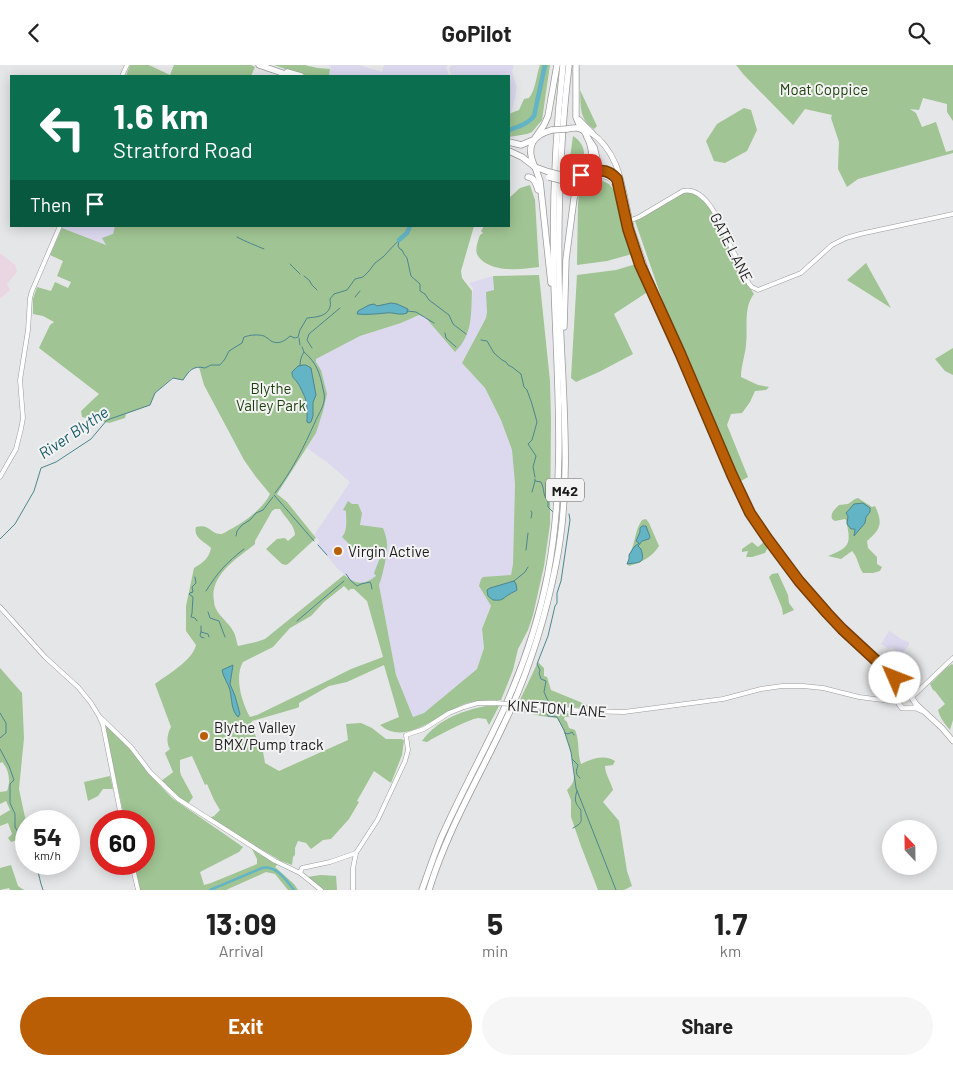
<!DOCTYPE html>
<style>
:root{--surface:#fff;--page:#f6f6f6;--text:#222;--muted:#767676;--accent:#b95e04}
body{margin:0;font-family:Barlow,sans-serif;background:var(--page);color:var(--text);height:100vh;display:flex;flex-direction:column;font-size:19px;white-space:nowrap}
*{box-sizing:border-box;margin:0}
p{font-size:16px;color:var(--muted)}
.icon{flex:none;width:28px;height:28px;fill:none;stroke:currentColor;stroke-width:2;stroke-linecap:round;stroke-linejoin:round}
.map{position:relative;height:825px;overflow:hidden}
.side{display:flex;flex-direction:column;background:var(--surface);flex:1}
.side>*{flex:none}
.top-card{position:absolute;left:10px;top:10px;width:500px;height:152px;border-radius:0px;box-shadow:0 2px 12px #0003;background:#0b6e4f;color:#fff;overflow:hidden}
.needle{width:32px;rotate:338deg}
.tools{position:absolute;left:882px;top:755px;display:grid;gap:10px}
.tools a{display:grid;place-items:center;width:55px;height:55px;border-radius:50%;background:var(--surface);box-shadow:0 2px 12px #0003;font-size:25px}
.speed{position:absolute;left:15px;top:745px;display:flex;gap:10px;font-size:25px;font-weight:700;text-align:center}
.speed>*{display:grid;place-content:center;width:65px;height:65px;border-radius:50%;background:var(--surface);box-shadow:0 2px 12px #0003;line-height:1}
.speed small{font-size:12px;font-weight:400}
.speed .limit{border:8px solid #d22;background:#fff;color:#111}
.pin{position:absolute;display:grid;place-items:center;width:42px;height:42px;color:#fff;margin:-21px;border-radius:10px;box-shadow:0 2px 8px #0006}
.me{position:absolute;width:55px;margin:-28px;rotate:314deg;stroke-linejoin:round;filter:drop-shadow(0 0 4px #0008)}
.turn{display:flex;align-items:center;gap:18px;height:105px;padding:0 20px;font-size:22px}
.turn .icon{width:65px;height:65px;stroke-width:2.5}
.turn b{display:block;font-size:35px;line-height:42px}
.then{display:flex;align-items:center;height:48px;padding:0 20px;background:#0003;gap:10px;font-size:19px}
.eta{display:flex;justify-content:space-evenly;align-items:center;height:85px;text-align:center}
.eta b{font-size:30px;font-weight:700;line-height:35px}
.action{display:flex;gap:10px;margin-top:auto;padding:10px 20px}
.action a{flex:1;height:58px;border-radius:30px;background:var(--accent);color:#fff;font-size:20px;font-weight:700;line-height:58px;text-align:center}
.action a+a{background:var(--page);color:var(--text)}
header{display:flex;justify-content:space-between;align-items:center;height:65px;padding:0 20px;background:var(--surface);font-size:22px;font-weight:700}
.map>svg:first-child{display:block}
.commercial{fill:#dcd9ef}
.education{fill:#ead5e3}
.green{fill:#a0c493;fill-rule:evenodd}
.water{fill:#63b4c4;stroke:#4d8691}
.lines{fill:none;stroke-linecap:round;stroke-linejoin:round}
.stream{stroke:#4d8691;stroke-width:1}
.canal{stroke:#63b4c4;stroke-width:2.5}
.river{stroke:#63b4c4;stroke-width:4.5}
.secondary-casing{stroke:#9b9b9c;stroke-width:5}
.primary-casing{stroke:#9b9b9c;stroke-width:6}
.highway-casing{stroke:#9b9b9c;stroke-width:7}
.secondary{stroke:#fff;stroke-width:4}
.primary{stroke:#fff;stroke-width:5}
.highway{stroke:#fff;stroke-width:5.5}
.secondary-bridge-casing{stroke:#9b9b9c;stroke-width:5;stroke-linecap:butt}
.highway-bridge-casing{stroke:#9b9b9c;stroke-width:7;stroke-linecap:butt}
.secondary-bridge{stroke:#fff;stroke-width:4}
.highway-bridge{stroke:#fff;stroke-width:5.5}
.route-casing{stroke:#783d03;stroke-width:12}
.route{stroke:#b95e04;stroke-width:9}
.poi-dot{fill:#b95e04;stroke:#f3f3f4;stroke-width:2}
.labels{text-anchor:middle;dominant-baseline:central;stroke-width:4;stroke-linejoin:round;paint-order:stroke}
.shield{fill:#f3f3f4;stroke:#5b5b5b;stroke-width:1}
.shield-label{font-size:14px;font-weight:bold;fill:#1a1a1a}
.park-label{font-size:15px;fill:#1a3e09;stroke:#f3f3f4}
.street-label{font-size:15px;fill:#1a1a1a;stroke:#f3f3f4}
.poi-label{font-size:15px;fill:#1a1a1a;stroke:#f3f3f4;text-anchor:start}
.water-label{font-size:16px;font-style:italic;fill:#155a66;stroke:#f3f3f4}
</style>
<header><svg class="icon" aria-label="back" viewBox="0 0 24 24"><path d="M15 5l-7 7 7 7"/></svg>GoPilot<svg class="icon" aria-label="search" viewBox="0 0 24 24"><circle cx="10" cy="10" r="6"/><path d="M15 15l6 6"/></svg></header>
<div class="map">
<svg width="953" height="825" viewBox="0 0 953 825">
<rect width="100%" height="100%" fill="#e5e6e7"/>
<!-- commercial -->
<g class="commercial">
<path d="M328,0H359L382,7L384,0H447L446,3L449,11H329L331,1Z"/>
<path d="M451,0H514L512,6L517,23L516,25V30L511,48L509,50V11H452L449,4Z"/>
<path d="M62,161H180L120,185L62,163Z"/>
<path d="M493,211L494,225L486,253L462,298L485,323L501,355L512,385L515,419L513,499L511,510L483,512L479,521L491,541L482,564L484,583L477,604L424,648L413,652L396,610L379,520L360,519L352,516L337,503L317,479L320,477L314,470L350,417L328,398L307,383L316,368L321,305L316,297V294L360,271L401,258L419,250L425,252L455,287L470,259L473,223L469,218Z"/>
<path d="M889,566L894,569L901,574L909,577V580L901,590L891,582L889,584L881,579Z"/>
</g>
<!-- education -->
<path class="education" d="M0,188L15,200L17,207L7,219L10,225L0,234Z"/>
<!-- green -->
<g class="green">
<path d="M130,0H149L170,10L174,0H251L255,2L251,11H126Z"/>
<path d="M274,0H305L317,3L330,4L329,11H306Z"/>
<path d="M540,0H550L542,55L532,67L527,69L509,72V50L511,48L519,45L524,34L529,33C536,24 536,11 540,0Z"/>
<path d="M736,0H953V56L947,47V39L923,33L919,45L910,44L916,48L922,62L936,57L946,87L953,85V88L858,114L847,122L838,104L839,77L831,53L832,50L805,44L793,60L744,10Z"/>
<path d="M580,25L597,61L594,64C579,54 581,42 580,25Z"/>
<path d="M744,43L751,45L757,65L747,86L725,98L714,96L706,76L717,59Z"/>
<path d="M573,71C587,80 586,93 579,106L568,108Z"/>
<path d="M601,115L609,119L614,125L632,189L607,196L577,200L578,140L579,128L585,120L592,116Z"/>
<path d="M530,120L535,135L539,202C529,203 518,205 508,204C498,204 481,199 477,189C475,183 478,176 480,170L483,168L481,166L484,161H509V133L520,123Z"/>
<path d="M688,126L695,129L708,140L716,154L746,217L754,229C743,242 748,264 746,280C745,291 741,301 741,312L758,320L769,322L766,325L755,326L750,337L742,348L731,349L727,360L748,412L739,417L716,366L670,257L635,156L674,133Z"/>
<path d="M115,161H474L461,206L462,213L472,226C471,249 473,269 455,287L425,252L419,250L401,258L360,271L316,294V297L321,305L327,329L323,346L316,368L277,429L287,437L316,473L288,499L286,500L282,499L266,484L277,474L285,473L288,476L295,470C295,460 285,453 280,444H275L272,446L255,476V479C238,493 209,510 214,536C214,539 215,542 216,544C220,552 229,558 233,566C236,570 236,576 238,581L256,577L265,574L344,510C356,519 363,521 376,511L374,508L381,490L380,487C371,483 368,486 362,492L342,472C348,465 346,455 346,446L343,445L348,436L352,439H358L362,448L360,460L383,463C385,468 387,474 387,479C388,486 382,514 379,520L396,610L413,652L424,648L477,604L484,583L482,564L491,541L479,521L481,514L483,512L511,510L513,499L515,419L512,385L501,355L485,323L462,298L486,253L487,247L486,227L494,225L493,211L539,210L550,316L551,355L550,459L544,501L533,550L528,565L518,584L513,605L501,635C487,635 475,635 462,640C438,649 406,682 380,660L399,652L384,600L347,617L329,621L299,638V642L297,643L252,656L251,658L257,675L262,681L265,698L279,706L348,675L346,659L361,658L372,663L386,674H401L404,675L402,690L391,718L374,706L357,736L359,737L349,754L331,774L323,775L311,784L306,778L298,776L295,783V790L293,792L292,800L281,796L209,753L214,751L220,745L214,735L207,719L205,720L192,691L180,695V706L181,710L193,732L188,739L183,736L161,716L172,708L173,707L165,688L170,684C166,678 167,669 171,662L155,619C167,610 193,595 196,580L186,566V541L194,503C203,498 209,493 211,483C204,476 193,473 196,462C210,458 211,470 222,469C222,469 228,466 229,465C243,458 263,444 270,429L256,412L244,395L204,320L199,302L190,305L183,315L172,313L155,328L150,340L126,349L125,353L109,358L82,352L81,346L99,329L39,283L50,260L54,257L43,251L33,249V234L37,222L51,226L55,217L68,223L71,217L57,211L63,196L50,190L62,163L106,180L102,173L113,169ZM344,521L349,526L350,524H354L367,536L383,592L351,604L329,615L257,650L250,652C242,638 234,612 243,597L273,582L290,563L311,551L324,537Z"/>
<path d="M866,198L891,243L847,215Z"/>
<path d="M636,199L649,226L614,249L633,289L599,307L576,317L571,313L577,210L616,205Z"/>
<path d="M953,283V310L945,306L935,294Z"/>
<path d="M858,433L872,442L875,441C883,458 881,464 867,476L868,483L877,492V499L882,502L880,506L873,508H863C858,501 858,492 852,486L841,494L828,491C851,482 851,478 846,455L845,454L835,456L832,454C830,448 835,444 839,440L848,439L855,434Z"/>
<path d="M646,454L649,458L659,481C651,493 642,497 629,501L627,499L629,494V490C636,478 634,467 642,455Z"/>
<path d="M762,473H765L770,481L768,482L765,488L752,492H746L748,486L742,487V484L752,477L758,482L764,477Z"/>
<path d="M778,508L788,530L789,538L794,545L783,550L782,543L769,512L772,509Z"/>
<path d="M538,597L544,603V611L547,612L551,625L597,644L569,642L519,637Z"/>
<path d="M952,599L953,600V655L950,665C945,659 940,653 938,645L945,639L935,626L933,625L930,619L946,603Z"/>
<path d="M0,603L22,628L24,673L19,724L26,757V786H25L17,775L11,777L8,773L12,769L8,758L0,761V751L10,745L6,736L0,739V727L7,726C11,717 9,704 2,697L0,698Z"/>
<path d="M486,641H499L489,660L486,654C484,654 480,653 478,653C469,654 435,672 427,677L422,676C437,655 461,646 486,641Z"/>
<path d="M522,643L577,649L578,651L565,652L564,654L567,657L569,663L575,665C580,676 577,688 581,699C592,694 603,689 615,696L613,700L605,701C605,709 611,717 613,725L603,737L619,756L627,806L632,821L624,825H598L581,781L571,752V735L567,725C569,723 571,721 572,719C580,707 565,664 557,653L541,651L518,646Z"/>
<path d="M107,661L124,677L152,712L172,733L243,782L239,787L200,807L204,820L211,818L257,799V794L251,782L278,799L275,802L294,819L298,825H288L275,809L266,807L226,825H140L134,799H144V756H125L105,663Z"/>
<path d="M110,711L113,724H103L98,731L88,736L84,717Z"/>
<path d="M11,800L18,821L24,825H10L9,823L0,825V803Z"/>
<path d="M321,810L336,811L337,825H323L307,812Z"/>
</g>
<!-- water -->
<g class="water">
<path d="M391,238L397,239L408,244L407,248C400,251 394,247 386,248C376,249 366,250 357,249L358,246L369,240L374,239L377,241Z"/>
<path d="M303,300H306L311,303L316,330L313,337V351L311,357L309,358L307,357C307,348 308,337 303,328C301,325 300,320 297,317C294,313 292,313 292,307L298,301Z"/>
<path d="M863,438L870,443V447L866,452L865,458L854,471L855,464H851L847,459L848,451L846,448L854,439Z"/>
<path d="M642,461H646L650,472L649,474L642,476L638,481L641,484C646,500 638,497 627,499L629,494V490L634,482L639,478L636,476L640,467V463Z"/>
<path d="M514,516L516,519L517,525C515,527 512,527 510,529C502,533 505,536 493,535L488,531L487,525L490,523Z"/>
<path d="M233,600L230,619L235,631L240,649L238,652C231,645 232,634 230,625C228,618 223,612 222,605Z"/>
</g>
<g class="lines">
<!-- stream -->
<g class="stream">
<path d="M237,172C246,177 255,180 264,184"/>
<path d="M399,176L398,181L400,184L402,185L404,189L407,193L411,211L420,219V226L425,229L429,235L449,250L453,259L466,269"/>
<path d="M290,199L300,209"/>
<path d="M304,211L309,215L312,220L317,225"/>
<path d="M355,232L360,226"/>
<path d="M407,246L416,247L434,258"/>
<path d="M445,268L446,273L456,282"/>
<path d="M299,273L300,280"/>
<path d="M481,275L487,276L494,288L502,295L506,297L508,300L512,302L521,309L524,322L527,325L532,339L537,357L532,375L528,379L536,391L533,402L535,412"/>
<path d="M312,283L307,275L309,269L340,243"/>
<path d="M300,301C300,295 301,292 304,287L302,282"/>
<path d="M535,414V416L541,417C545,425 542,429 548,436V442L553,447"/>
<path d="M532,427L535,416"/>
<path d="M275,428C292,406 304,382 315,357C318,350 323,343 324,336C325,332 324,328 323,324C320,309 317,298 304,287"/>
<path d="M274,430L314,476"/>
<path d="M531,453L532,448L531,446"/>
<path d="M236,471L237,466L242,460L250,455L256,448L263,445L273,432"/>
<path d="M0,474L15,459L34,426L41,403L56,397L91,374L107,355L150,340L155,328L173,313L183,315C189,306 193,300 205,303L211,300H220L225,294L229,286L242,278L244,272C250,270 258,269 264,271C266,272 270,275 271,276C278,280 285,276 290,271L295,273L298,272L300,265L307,253C315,252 327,252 330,242C331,239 330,236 330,234L334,229L347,225L355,214L363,212L369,206L375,198L383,192L399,175"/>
<path d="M318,480L327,490"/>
<path d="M526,485L528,468"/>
<path d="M346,509L351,516L357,521L361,519L370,517L371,519L372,524"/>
<path d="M195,512L196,518L192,522L193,527L190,528L189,529L193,532L192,548L191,552L195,553L197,556"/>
<path d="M514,516L525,507L528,502"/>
<path d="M206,526C218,507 226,498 244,484"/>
<path d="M208,547L210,553L219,556L225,572"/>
<path d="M297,556L344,516"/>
<path d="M201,561V567L208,569L209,572"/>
<path d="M201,567L200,570L201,572L204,573"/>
<path d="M548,636L544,627L546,616L541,614L539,608L540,605L537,599L548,571L555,541L557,538V528L561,516L570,455L569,449"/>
<path d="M0,648L6,658V668L0,673"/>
<path d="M547,649L548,651L557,652L564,665L571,687L576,723L616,825"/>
<path d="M565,668L568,669L572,667L574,670"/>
<path d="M0,684L9,701L14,715L10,719V738L15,749V762L21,772L24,769L25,770L23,778L26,789"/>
<path d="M572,694L578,700C577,705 574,708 580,713"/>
<path d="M573,763C585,757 580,755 581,745C575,738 574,735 577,726"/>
<path d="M32,799L33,801L37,802C39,810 40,817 43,825"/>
</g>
<!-- canal -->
<path class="canal" d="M210,825L262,803C276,800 286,815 294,825"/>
<!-- river -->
<g class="river">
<path d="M509,65C518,62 528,59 534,51L545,0"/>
<path d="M399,175L407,168L410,161"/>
</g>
<!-- secondary casing -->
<g class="secondary-casing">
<g id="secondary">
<path d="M122,11L127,0"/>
<path d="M629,156L639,152L683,126C707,120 723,164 730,180C737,193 743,206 749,219L752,222L758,225L801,208L832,180L846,173L860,169L953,149"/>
<path d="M0,412L16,384L21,364L23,353L20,315L28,265L30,233L32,226L60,161"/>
<path d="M0,542L45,592L78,622L91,638L99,651L131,682L150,707L178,734L275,796L300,808L321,825"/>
<path d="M912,632L953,593"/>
<path d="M523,640L583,646L624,647L723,634L761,624L782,621H803L823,623L859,632L898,637"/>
<path d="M100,653L103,660L122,756"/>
<path d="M132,799L138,825"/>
<path d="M300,808L302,803L330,797L356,788L378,754L405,696L408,685L406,670L424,664L449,648L464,642L478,638H496"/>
<path d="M353,825V803L356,788"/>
</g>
</g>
<!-- primary casing -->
<g class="primary-casing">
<g id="primary">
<path d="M590,67C623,89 623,131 632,165C637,180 643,194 647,210"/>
<path d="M589,108C601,105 609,104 617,114L628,164L640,200L680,288L732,410L750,448L767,473L799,516L827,548L842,564L892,610L897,617L902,630"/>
<path d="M587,112C601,110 611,108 617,124"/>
<path d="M923,646L916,643H902L899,639V633L905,629L910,630L916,639L942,663L953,676"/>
</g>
</g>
<!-- highway casing -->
<g class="highway-casing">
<g id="highway">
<path d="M259,0L291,11"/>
<path d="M576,0V52L581,64"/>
<path d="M287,7L301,11"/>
<path d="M579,55L592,68"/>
<path d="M535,73L544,60L548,51L557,0"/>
<path d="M509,77L521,80L533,75"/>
<path d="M509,86L522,92L535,102L549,107"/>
<path d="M534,100C526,82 532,70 552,65"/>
<path d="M535,102L540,116L551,218"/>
<path d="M565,111C587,115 596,99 590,79C588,74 587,69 583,65C579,62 572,63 567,64"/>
<path d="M528,112C535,113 536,119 538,125"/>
<path d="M564,116H574L585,113"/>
<path d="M564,262L566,194L574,133L578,122L592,107L597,94L594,82L587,72"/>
<path d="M422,825C428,808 434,790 441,773C460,730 483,689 503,646C523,602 539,555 548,508C566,412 557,315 554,218C552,145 555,73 563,0"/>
<path d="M429,825C448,762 483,706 510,646C531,599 546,550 556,499C572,418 563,335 560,252C557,168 559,83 569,0"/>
</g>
</g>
<!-- secondary -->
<use href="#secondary" class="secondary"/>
<!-- primary -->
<use href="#primary" class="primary"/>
<!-- highway -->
<use href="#highway" class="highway"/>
<!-- secondary-bridge casing -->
<g class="secondary-bridge-casing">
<path id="secondary-bridge" d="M496,638L523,640"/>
</g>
<!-- highway-bridge casing -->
<g class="highway-bridge-casing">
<g id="highway-bridge">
<path d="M552,65L567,64"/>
<path d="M549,107L565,111"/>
<path d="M549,112L564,116"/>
</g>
</g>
<!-- secondary-bridge -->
<use href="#secondary-bridge" class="secondary-bridge"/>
<!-- highway-bridge -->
<use href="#highway-bridge" class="highway-bridge"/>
</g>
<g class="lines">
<!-- route casing -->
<g class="route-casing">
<path id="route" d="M581,110C595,106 606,101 617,114L628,164L640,200L680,288L732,410L750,448L767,473L799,516L827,548L842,564L895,613"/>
</g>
<!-- route -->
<use href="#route" class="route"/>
</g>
<!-- markers -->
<g class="poi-dot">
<circle cx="338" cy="486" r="5"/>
<circle cx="204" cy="671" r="5"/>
</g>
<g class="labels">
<!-- shield labels -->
<rect class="shield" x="546" y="413.5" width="38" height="23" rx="4"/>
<g class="shield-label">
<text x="565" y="425">M42</text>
</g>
<!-- park labels -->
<g class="park-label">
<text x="824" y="24">Moat Coppice</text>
<text x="271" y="323">Blythe<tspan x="271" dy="17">Valley Park</tspan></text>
</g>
<!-- street labels -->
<g class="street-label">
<text transform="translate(732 182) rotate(63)">GATE LANE</text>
<text transform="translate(557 643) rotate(4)">KINETON LANE</text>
</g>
<!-- poi labels -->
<g class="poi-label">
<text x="348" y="486">Virgin Active</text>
<text x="214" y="662">Blythe Valley<tspan x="214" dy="17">BMX/Pump track</tspan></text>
</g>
<!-- water labels -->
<g class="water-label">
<text transform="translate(73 367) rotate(-34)">River Blythe</text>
</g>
</g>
</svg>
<div class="tools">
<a><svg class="needle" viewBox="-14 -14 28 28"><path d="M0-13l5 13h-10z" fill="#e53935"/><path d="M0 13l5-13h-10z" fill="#767676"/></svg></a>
</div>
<div class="speed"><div>54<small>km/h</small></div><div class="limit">60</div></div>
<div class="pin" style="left:581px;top:110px;background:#d93025"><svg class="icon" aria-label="arrive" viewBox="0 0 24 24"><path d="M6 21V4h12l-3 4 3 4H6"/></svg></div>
<svg class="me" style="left:895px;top:613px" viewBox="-20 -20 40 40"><circle r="19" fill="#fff"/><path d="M0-13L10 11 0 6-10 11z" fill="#b95e04"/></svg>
<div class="top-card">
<div class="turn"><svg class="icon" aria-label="left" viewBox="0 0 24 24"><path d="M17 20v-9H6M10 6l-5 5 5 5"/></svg><div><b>1.6 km</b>Stratford Road</div></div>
<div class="then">Then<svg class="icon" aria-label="arrive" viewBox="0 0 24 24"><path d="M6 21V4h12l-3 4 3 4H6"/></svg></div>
</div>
</div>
<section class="side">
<div class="eta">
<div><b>13:09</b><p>Arrival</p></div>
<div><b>5</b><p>min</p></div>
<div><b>1.7</b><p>km</p></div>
</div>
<div class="action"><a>Exit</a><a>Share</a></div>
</section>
